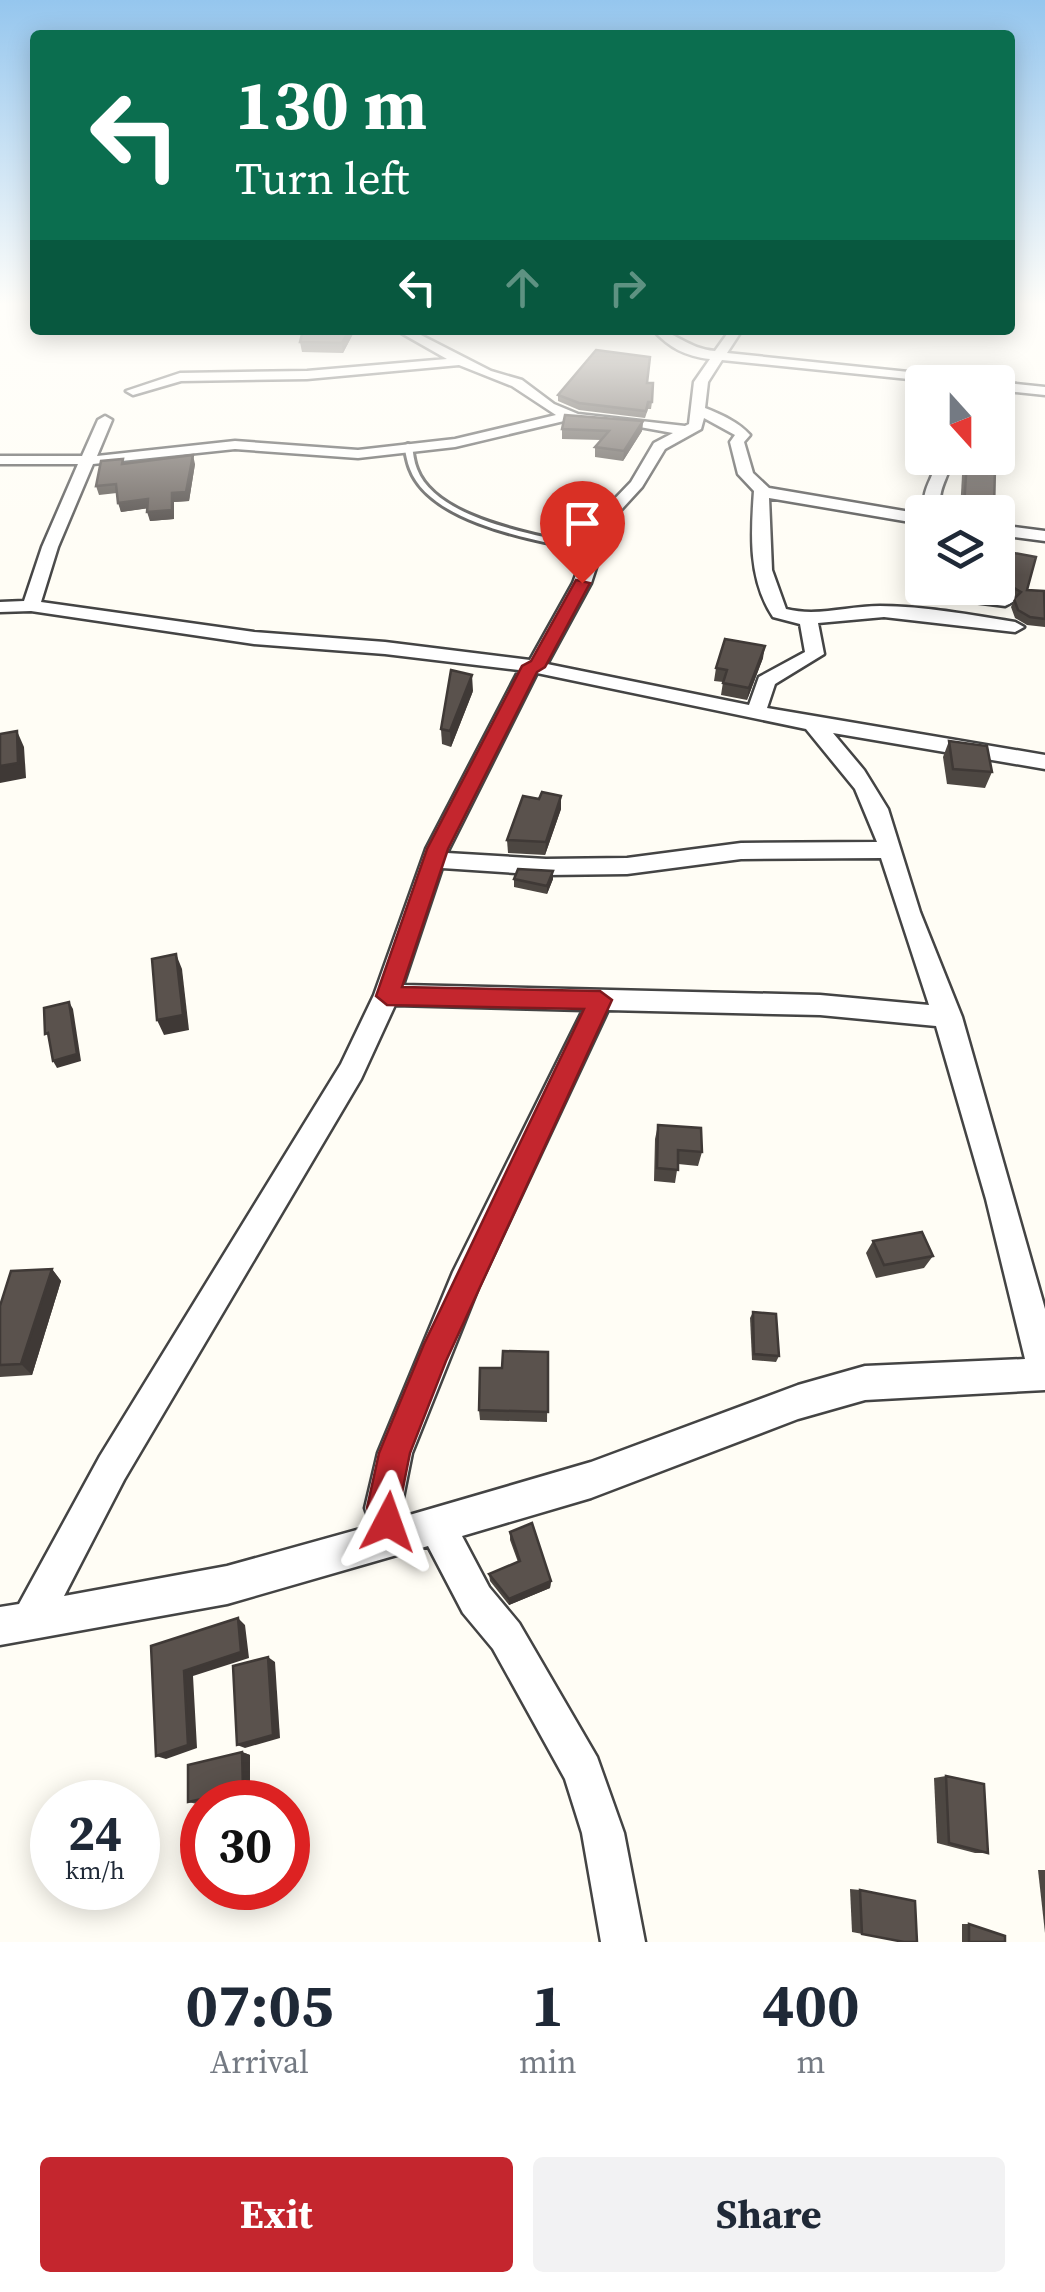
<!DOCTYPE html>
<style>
:root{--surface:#fff;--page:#f2f2f3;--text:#1f2937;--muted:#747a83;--accent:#c4262e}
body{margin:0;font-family:"Source Serif 4",serif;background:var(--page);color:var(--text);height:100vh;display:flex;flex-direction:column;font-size:38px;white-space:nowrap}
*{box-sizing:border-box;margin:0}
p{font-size:32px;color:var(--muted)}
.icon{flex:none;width:55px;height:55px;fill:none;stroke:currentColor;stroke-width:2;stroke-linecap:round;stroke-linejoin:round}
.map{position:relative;height:1942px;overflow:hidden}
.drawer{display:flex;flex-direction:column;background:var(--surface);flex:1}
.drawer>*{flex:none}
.guide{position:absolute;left:30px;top:30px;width:985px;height:305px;border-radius:10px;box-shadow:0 5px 25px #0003;background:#0b6e4f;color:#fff;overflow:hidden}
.needle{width:65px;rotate:159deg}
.tools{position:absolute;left:905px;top:365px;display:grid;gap:20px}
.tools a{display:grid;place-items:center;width:110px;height:110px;border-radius:10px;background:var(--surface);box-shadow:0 5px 25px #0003;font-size:50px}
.speed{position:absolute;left:30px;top:1780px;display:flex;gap:20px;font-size:50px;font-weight:700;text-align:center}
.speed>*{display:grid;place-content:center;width:130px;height:130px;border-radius:50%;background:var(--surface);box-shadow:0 5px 25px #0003;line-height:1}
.speed small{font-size:25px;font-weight:400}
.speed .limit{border:15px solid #d22;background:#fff;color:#111}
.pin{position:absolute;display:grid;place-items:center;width:85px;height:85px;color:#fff;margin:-102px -42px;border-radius:50% 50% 50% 0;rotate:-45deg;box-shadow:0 0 10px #0007}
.pin .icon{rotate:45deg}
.me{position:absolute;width:110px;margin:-55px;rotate:4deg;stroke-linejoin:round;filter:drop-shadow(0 0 8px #0008)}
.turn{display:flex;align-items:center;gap:35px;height:210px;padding:0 40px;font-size:45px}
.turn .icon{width:130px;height:130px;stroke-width:2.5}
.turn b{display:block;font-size:70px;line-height:85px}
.lanes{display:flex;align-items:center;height:95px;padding:0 40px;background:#0003;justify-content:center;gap:50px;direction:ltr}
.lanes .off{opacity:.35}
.eta{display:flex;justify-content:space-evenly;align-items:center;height:170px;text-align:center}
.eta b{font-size:60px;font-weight:700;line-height:70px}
.action{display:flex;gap:20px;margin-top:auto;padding:20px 40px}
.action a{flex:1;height:115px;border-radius:10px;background:var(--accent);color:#fff;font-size:40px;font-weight:700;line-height:115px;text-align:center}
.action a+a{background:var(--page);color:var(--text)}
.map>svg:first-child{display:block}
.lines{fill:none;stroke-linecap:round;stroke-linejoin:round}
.lane-casing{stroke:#444;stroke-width:6}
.street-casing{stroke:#444;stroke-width:5}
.lane{fill:#fff;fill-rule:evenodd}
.street{fill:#fff;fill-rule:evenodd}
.wall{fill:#4d4742}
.shaded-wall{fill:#3f3936}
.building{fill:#5a524d;stroke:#3f3936;stroke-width:2.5}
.route{fill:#c4262e;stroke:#7f191e;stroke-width:2.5}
</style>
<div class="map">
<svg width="1045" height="1942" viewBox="0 0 1045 1942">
<rect width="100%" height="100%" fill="#fffdf5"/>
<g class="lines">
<!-- lane casing -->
<g class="lane-casing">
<path id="lane" d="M408,444L412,446C413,453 414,462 417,469C433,511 505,528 544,537C562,541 582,543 597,550L593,552C541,541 431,525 410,469C407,462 406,453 404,446Z"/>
</g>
<!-- street casing -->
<g class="street-casing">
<g id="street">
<path d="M396,330H411L491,371L522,380L554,404L578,414L685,426L689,424L694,382L710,359C685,356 670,348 653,330C674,330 688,349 715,351L730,330H742L727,353L976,379L977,382H938L722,360L708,382L705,408C722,415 737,421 750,435L744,442L753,473L769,488L922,514V524L769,498L772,570L786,609C817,617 848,606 880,606C925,606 970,615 1015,622L1024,627L1015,632L884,617L818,623L824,654L775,684L767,708L1045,755V769L833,733L864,770L888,809L920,912L962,1017L1045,1309V1390L865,1400L798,1419L591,1498L462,1536L489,1587L519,1623L597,1757L624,1833L645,1942H601L582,1833L565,1779L493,1649L463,1613L428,1546L227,1604L0,1645V1607L19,1604L100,1456L341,1064L374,995L426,849L519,670L385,654L254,644L31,611L0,612V602L24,601L42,547L78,464H0V456H82L98,420L105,416L112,420L97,456L235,441L358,450L455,439L556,415L512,386L459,365L307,379L181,381L133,395L126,391L180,373L307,371L447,359ZM704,418L735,435L730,442L738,474L754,491C751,534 748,579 773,617L800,624L805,652L759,677L749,705L547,664L591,583L608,531L620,511L642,487L665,449L701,429ZM564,421L623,424L673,433L654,443L631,482L605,509L592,531L573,583L530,660L385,642L254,632L41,602L58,547L93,464L235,449L358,458L455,447ZM537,673L806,729L855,789L877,842L741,843L627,858L546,859L447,853ZM881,858L929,1005L820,995L403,985L442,868L546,875L627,874L741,859ZM395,1005L583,1010L453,1272L378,1453L365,1508L371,1526L227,1566L64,1596L124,1480L361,1079ZM608,1010L820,1015L936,1026L986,1199L1025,1359L865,1366L798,1385L591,1462L406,1516L401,1508L412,1453L478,1288Z"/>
<path d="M996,382H998L1045,387V395L998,390Z"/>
<path d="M937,458H951C949,481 938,483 940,512H924C922,485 933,482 937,458Z"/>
<path d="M998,525L1045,531V541L998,535Z"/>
<path d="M941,588L1005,596L1014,601L1005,606L935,597V589Z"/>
</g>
</g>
<!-- lane -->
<use href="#lane" class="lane"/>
<!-- street -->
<use href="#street" class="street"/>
</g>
<!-- wall -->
<g class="wall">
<path d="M355,330L343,353L302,352L300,342Z"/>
<path d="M648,383L652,402L651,409H648L645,418L579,410L558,401V395Z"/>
<path d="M643,421L642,431L623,461L595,457V447L601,440L562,439V429Z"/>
<path d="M967,461L994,510L993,512H960L962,475Z"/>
<path d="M124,464H195L189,501L174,502V519L150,521L148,508L121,512L117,493L99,495L96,486Z"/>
<path d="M998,550L1027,590L1045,593V627L1027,625L1015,618L1011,607L1015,598L1006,592L998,568Z"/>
<path d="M763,658L747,700L721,695L723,682L714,681L716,668Z"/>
<path d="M473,691L451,747L442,744L441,729Z"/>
<path d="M949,741L992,772L985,788L947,784L943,757Z"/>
<path d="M561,796V809L545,855L508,853L507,840L539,799Z"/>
<path d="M514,879H553L547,894L514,887Z"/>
<path d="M658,1125L702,1152L698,1166L678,1164L675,1183L654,1181L655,1139Z"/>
<path d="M873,1241L933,1256L924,1268L876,1278L866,1253Z"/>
<path d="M52,1269L61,1281L32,1375L0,1377V1306Z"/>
<path d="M753,1312L779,1356L776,1362L752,1360L750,1318Z"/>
<path d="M548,1352L547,1422L480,1420L479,1410L502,1368Z"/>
<path d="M510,1532L551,1581L550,1588L509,1605L490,1581L489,1574L518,1562L510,1540Z"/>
<path d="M242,1752L250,1755V1792L197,1804L188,1802Z"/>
<path d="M946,1776L988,1853H975L937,1843L934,1778Z"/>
<path d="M1038,1870H1045V1933Z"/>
<path d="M850,1889L860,1890L904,1942L852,1932Z"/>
<path d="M962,1924H969L1005,1942H962Z"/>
</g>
<!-- shaded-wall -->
<g class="shaded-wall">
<path d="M349,330H355L343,353L342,343Z"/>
<path d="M643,421L642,431L623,461L624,451Z"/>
<path d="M193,455L195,464L189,501L174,502V519L150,521L147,512L172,493Z"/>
<path d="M148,499L150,508L121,512L118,503Z"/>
<path d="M765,646L763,658L747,700L749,688Z"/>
<path d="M472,675L473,691L451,747L450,731Z"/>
<path d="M17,731L24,747L26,778L0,783V766Z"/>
<path d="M561,796V809L545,855L546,842Z"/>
<path d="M553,871V879L547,894V886Z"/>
<path d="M176,954L182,969L189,1030L164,1035L157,1020Z"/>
<path d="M69,1002L73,1009L81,1061L57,1068L53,1061Z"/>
<path d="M52,1269L61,1281L32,1375L21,1364Z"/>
<path d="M551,1581L550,1588L509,1605V1599Z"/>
<path d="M238,1618L245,1625L249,1658L193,1676L197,1748L166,1759L156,1756L184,1671Z"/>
<path d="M268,1657L275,1662L280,1738L245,1748L237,1745Z"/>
<path d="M242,1752L250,1755V1792L243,1790Z"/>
</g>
<!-- building -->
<g class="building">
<path d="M303,330H349L342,343L300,342Z"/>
<path d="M596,350L650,357L647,383H653L652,402H648L646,411L579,403L558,395Z"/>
<path d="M565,415L643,421L624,451L595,447L609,431L562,429Z"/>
<path d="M193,455L186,492L172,493V510L147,512L148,499L118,503L116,484L96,486L101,461L123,459L122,464Z"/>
<path d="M967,461L995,467L994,510L964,506Z"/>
<path d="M998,550L1036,557L1027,590L1044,591L1045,619L1030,617L1018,610L1014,599L1021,592L1009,585Z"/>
<path d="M725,639L765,646L749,688L723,683L727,670L716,668Z"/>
<path d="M451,670L472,675L450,731L441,729Z"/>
<path d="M17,731L18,763L0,766V734Z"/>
<path d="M949,741L987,746L992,772L953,769Z"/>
<path d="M542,792L561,796L546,842L507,840L523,796L539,799Z"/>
<path d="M518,869L553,871L547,886L514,879Z"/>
<path d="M176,954L183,1015L157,1020L152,959Z"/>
<path d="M69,1002L77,1054L53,1061L48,1033L45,1034L44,1008Z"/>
<path d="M658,1125L701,1128L702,1152L678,1150V1170L657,1168Z"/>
<path d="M922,1232L933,1256L884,1265L873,1241Z"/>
<path d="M52,1269L21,1364L0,1365V1306L11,1271Z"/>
<path d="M753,1312L776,1314L779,1356L754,1354Z"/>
<path d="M503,1351L548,1352V1412L479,1410L480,1368H502Z"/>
<path d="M532,1523L551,1581L509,1599L489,1574L520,1561L510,1532Z"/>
<path d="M238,1618L241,1652L184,1671L188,1745L156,1756L151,1646Z"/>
<path d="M268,1657L273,1735L237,1745L233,1666Z"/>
<path d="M242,1752L243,1790L188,1802V1765Z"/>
<path d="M946,1776L984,1784L988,1853L949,1843Z"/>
<path d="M860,1890L915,1901L917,1942H904L862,1934Z"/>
<path d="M969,1924L1005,1936V1942H969Z"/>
</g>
<!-- sky -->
<linearGradient id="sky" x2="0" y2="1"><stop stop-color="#95c6ee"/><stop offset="0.53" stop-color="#fffefa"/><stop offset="1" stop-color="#fffefa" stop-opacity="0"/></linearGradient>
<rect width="1045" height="575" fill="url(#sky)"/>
<!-- route -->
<path class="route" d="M576,580L590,583L545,667L537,672L448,849L402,987L600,991L612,1000L446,1361L410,1453L399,1508L404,1522L399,1533L388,1538L376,1533L367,1508L379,1453L424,1344L584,1009L387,1005L376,996L427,849L522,666L531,661Z"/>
</svg>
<div class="tools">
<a><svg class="needle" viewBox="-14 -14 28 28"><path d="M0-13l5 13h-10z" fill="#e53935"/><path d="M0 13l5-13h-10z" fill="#747a83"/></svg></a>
<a><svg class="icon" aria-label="layers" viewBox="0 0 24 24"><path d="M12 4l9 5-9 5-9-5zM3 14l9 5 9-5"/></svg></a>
</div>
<div class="speed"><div>24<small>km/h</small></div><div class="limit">30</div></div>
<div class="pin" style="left:582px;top:583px;background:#d93025"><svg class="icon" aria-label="arrive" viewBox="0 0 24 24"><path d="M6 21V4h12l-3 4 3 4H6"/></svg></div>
<svg class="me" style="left:388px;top:1522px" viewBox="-20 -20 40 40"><path d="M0-17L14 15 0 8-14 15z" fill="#c4262e" stroke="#fff" stroke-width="4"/></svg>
<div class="guide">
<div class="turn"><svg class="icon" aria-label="left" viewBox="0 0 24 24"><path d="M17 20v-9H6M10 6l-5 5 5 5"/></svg><div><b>130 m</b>Turn left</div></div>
<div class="lanes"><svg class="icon" aria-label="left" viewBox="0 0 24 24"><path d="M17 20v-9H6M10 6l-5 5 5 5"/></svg><svg class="icon off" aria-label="ahead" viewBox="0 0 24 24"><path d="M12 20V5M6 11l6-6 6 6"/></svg><svg class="icon off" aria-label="right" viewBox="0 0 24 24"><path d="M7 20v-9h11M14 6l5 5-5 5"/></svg></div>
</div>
</div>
<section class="drawer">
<div class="eta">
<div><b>07:05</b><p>Arrival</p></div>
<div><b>1</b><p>min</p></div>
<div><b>400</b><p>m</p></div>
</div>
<div class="action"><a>Exit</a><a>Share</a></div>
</section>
